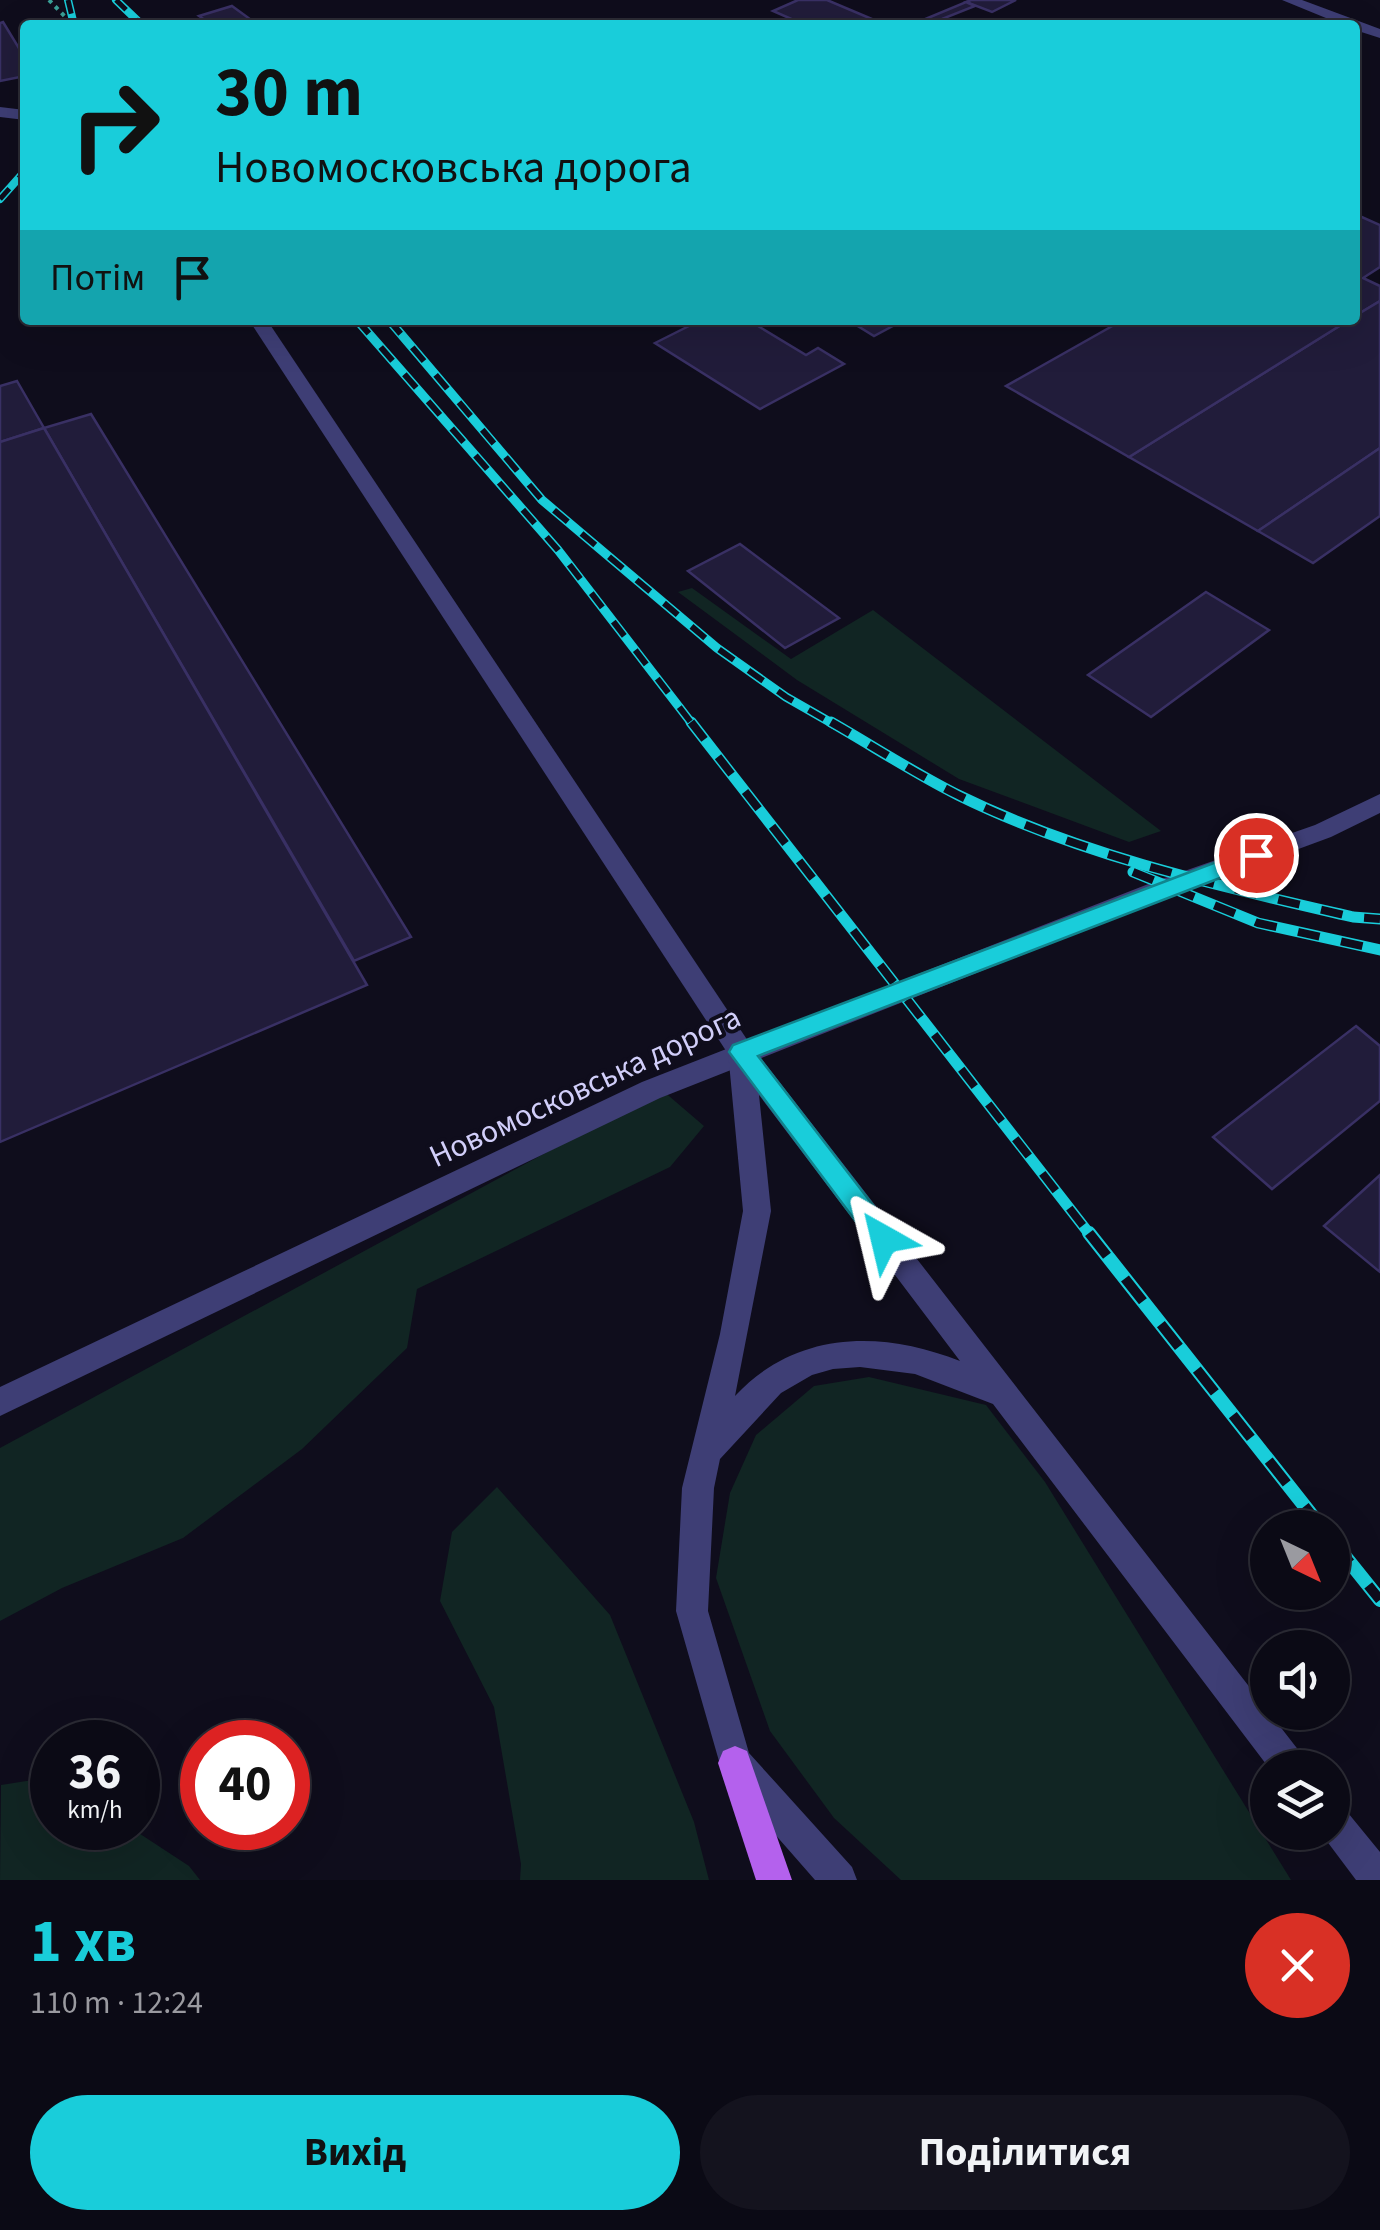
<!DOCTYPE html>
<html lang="uk">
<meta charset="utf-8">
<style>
:root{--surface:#0b0a15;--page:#14131e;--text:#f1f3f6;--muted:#9a9aa0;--line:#2b2b34;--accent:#19cdda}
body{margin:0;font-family:"Source Sans 3",sans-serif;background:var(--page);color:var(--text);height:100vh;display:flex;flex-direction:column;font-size:38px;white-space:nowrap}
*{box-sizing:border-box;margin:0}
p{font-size:32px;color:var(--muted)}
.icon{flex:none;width:55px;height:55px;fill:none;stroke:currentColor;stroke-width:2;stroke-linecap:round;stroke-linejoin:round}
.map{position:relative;height:1880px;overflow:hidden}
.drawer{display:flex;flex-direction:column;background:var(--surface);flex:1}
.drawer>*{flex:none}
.banner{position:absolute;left:20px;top:20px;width:1340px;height:305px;border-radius:10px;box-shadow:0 10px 40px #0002,0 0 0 2px var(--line);background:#19cdda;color:#111;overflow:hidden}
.needle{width:65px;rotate:137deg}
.buttons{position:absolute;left:1250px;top:1510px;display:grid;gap:20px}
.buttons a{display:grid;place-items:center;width:100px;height:100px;border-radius:50%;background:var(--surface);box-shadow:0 10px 40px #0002,0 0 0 2px var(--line);font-size:50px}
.speed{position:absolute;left:30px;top:1720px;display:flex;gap:20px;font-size:50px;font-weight:700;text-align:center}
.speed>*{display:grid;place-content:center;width:130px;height:130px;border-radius:50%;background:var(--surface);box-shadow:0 10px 40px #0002,0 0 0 2px var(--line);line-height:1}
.speed small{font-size:25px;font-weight:400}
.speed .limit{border:15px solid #d22;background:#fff;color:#111}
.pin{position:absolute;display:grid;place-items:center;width:85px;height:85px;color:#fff;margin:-42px;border:5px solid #fff;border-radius:50%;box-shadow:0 2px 10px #0007}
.me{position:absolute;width:110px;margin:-55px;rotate:323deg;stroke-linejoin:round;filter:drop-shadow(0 0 8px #0008)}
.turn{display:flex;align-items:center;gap:35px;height:210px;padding:0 30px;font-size:45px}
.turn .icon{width:130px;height:130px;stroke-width:2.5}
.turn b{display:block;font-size:70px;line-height:85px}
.then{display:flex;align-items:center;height:95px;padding:0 30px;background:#0003;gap:20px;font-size:38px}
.round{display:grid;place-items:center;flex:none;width:105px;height:105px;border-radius:52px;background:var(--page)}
.summary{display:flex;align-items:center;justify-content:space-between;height:170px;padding:0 30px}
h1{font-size:60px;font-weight:700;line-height:75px;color:var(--accent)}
.button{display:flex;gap:20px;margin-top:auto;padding:20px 30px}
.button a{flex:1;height:115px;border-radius:60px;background:var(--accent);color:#111;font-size:40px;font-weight:700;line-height:115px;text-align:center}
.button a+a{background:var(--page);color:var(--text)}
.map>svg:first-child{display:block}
.green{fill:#112523}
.building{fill:#211c3a;stroke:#393064;stroke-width:2.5}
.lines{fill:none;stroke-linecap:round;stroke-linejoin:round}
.path{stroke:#3aa198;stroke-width:4;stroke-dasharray:4 5;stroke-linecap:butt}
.service{fill:#3e3e75;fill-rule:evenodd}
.minor{fill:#3e3e75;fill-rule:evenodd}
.tertiary{fill:#3e3e75;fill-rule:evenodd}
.primary{fill:#b461ed;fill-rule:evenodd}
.rail-far3-casing{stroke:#19cdda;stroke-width:8}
.rail-far2-casing{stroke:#19cdda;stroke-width:9}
.rail-far1-casing{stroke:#19cdda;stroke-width:11}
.rail-casing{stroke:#19cdda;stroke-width:14}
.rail-far3{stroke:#0f0d1c;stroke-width:5;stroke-dasharray:14;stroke-linecap:butt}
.rail-far2{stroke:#0f0d1c;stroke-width:6;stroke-dasharray:18;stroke-linecap:butt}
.rail-far1{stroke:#0f0d1c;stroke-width:8;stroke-dasharray:22;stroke-linecap:butt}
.rail{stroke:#0f0d1c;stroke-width:10;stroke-dasharray:29;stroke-linecap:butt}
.route{fill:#19cdda;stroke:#10858e;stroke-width:2.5}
.labels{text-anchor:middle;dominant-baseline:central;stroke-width:8;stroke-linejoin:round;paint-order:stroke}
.street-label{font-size:32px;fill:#d1cef9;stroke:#0f0d1c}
</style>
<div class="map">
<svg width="1380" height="1880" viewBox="0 0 1380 1880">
<rect width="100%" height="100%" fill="#0f0d1c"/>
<!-- green -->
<g class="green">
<path d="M692,588L791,659L873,610L1161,831L1129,842L959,779L797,680L678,592Z"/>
<path d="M662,1090L704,1126L670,1167L417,1289L407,1348L302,1449L183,1538L62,1588L0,1621V1448Z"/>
<path d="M869,1377L986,1405L1045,1482L1291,1880H901L834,1818L770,1731L716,1578L730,1493L756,1435L814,1386Z"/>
<path d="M497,1487L610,1615L694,1822L709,1880H520L521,1864L494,1707L440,1601L452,1532Z"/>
<path d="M52,1777V1828H131L189,1866L200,1880H0L1,1785Z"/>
</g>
<!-- building -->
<g class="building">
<path d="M798,0H827L886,25H805L773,11Z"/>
<path d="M971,0H1016L992,12L966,2Z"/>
<path d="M966,2L975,6L927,25H911Z"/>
<path d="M232,6L258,25H212L199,16Z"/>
<path d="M3,22L25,58V76L0,81V23Z"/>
<path d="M1355,214L1380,225V267L1363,278L1380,286V301L1355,316Z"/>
<path d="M1380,301V448L1258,531L1129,457L1349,320H1355V316Z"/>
<path d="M701,320H748L806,355L818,348L844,364L760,409L655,343Z"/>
<path d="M848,320H904L874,336Z"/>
<path d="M1123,320H1349L1129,457L1006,386Z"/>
<path d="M17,381L44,428L0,442V386Z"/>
<path d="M91,414L411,937L354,961L44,428Z"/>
<path d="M44,428L367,985L0,1142V442Z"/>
<path d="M1380,448V516L1313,563L1258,531Z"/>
<path d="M740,544L839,618L785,648L688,571Z"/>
<path d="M1206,592L1269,630L1151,717L1088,675Z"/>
<path d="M1356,1026L1380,1046V1101L1272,1189L1213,1137Z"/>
<path d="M1380,1175V1272L1324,1226Z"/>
</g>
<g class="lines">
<!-- path -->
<path class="path" d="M49,0L73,25"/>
<!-- service -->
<g class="service">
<path d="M0,107L25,110V120L0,117Z"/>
<path d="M249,320H267L750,1044L754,1052L750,1060L741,1063L732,1060Z"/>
</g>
<!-- minor -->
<g class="minor">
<path d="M1282,0H1302L1380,29V38L1355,30V25H1343Z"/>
<path d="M1380,794V813L1331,837L1174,895L660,1098L0,1416V1387L642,1082L1156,881L1315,825Z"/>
</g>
<!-- tertiary -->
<g class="tertiary">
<path d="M741,1041L750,1044L1303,1756L1308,1768H1269L993,1404L915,1374L860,1367L833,1369L812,1375L781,1393L720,1459L714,1488L708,1611L749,1753L852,1867L857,1880H815L723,1775L676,1611L682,1488L720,1334L743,1211L728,1052L732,1044ZM759,1095L960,1361C882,1330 796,1330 735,1396L771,1211Z"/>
<path d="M1332,1803L1344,1808L1380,1852V1880H1356L1320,1832H1332Z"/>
</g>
<!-- primary -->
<path class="primary" d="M735,1746L747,1751L792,1880H756L718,1763L723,1751Z"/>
<!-- rail-far3 casing -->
<g class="rail-far3-casing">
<g id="rail-far3">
<path d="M68,0L74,25"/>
<path d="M116,0L142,25"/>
<path d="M0,199L25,171"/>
</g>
</g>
<!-- rail-far2 casing -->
<g class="rail-far2-casing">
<g id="rail-far2">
<path d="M357,320L558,550L693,725"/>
<path d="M389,320L542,500L717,648L786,697L835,725"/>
</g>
</g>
<!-- rail-far1 casing -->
<g class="rail-far1-casing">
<g id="rail-far1">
<path d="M691,722L1091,1236"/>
<path d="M831,722C873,746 914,773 958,795C1082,856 1219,886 1353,917L1380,919"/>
<path d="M1133,872L1258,923L1380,950"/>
</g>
</g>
<!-- rail casing -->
<g class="rail-casing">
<g id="rail">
<path d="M1089,1233L1322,1528"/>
<path d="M1332,1540L1380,1600"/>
</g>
</g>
<!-- rail-far3 -->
<use href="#rail-far3" class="rail-far3"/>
<!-- rail-far2 -->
<use href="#rail-far2" class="rail-far2"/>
<!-- rail-far1 -->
<use href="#rail-far1" class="rail-far1"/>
<!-- rail -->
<use href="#rail" class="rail"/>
</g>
<!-- route -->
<path class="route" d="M1256,847L1267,855L1264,861L758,1056L893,1231L897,1239L893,1247L884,1250L875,1247L729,1052L733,1045Z"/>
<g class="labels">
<!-- street labels -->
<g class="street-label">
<text transform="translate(585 1087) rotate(-25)">Новомосковська дорога</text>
</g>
</g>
</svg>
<div class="buttons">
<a><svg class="needle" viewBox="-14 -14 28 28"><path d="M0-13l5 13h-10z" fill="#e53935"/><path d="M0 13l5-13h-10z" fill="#9a9aa0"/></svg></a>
<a><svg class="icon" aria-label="sound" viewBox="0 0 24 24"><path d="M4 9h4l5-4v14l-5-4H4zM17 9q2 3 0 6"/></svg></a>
<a><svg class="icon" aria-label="layers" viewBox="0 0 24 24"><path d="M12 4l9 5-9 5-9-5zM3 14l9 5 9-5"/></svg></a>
</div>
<div class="speed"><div>36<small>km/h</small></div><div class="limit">40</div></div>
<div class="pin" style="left:1256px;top:855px;background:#d93025"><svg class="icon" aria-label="arrive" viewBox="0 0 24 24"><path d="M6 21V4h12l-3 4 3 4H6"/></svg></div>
<svg class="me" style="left:884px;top:1239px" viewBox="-20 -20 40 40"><path d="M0-17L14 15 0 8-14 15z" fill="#19cdda" stroke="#fff" stroke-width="4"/></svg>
<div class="banner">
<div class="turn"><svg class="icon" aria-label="right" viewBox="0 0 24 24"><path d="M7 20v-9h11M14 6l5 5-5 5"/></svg><div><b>30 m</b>Новомосковська дорога</div></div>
<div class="then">Потім<svg class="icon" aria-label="arrive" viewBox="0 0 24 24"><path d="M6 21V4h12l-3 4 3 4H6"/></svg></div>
</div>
</div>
<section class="drawer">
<div class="summary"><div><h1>1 хв</h1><p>110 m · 12:24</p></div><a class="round" style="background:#d93025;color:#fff"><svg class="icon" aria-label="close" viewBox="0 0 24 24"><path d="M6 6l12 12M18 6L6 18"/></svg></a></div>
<div class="button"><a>Вихід</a><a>Поділитися</a></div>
</section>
